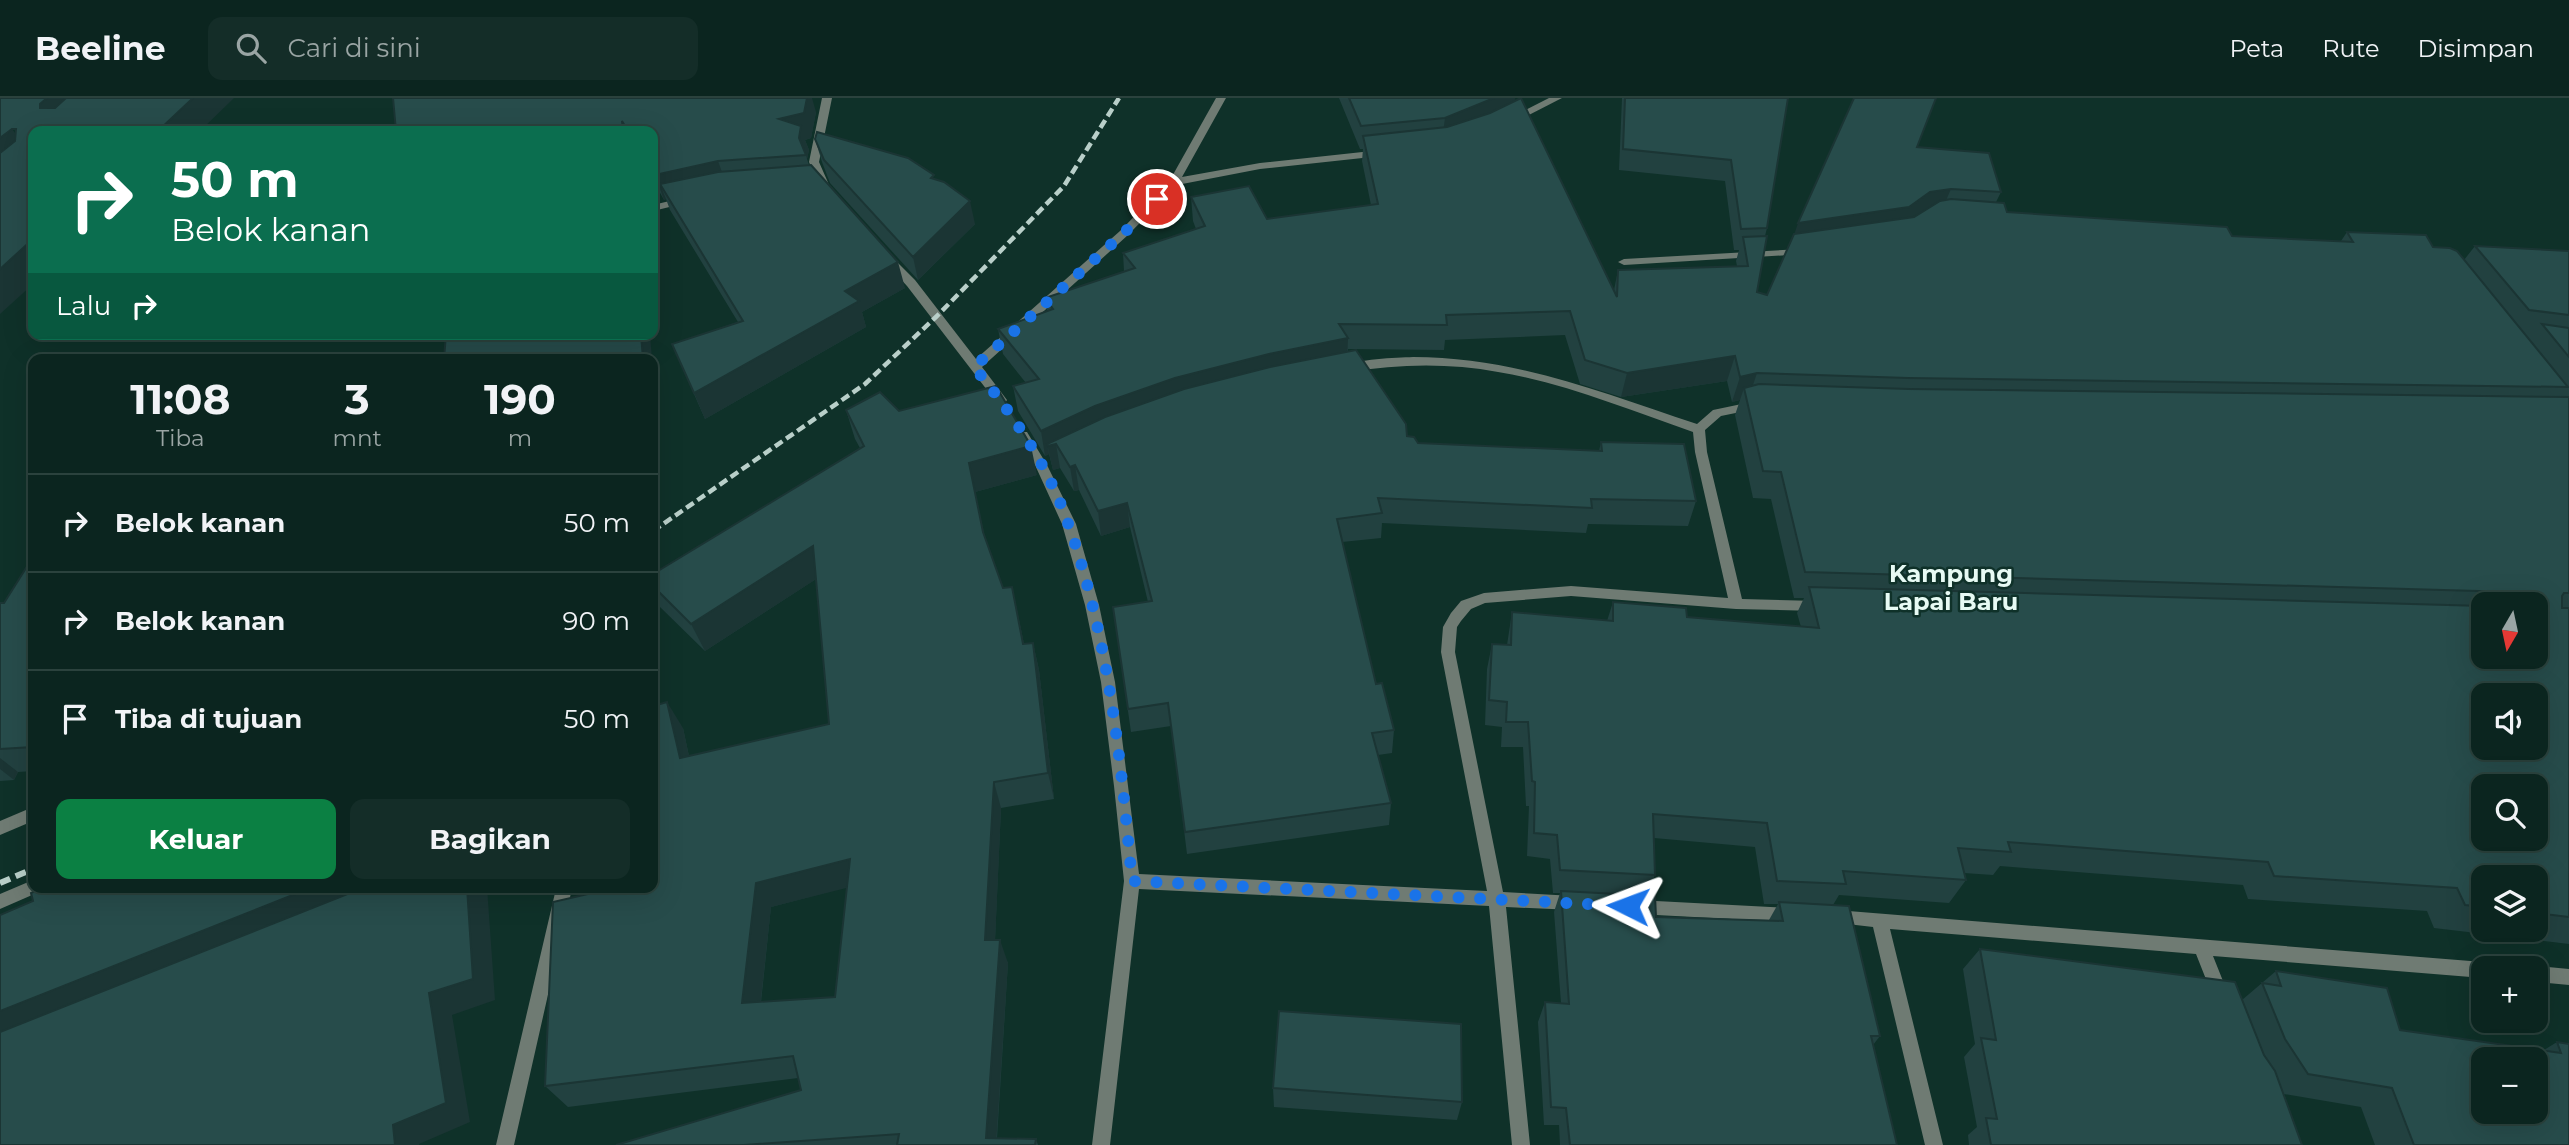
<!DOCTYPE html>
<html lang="id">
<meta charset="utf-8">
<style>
:root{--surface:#0b251f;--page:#142d28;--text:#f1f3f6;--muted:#9aa5a4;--line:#2b423d;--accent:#0b8043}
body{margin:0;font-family:Montserrat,sans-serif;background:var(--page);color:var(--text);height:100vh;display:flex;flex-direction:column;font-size:26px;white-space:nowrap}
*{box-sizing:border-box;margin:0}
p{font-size:23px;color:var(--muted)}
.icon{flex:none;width:38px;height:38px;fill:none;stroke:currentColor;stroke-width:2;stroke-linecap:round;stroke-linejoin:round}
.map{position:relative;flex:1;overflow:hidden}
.details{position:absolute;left:28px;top:256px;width:630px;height:539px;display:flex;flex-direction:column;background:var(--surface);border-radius:14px;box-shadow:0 7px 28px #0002,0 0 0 2px var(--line)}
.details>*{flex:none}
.banner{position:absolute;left:28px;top:28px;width:630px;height:214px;border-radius:14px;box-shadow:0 7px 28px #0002,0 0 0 2px var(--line);background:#0b6e4f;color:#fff;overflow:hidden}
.needle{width:46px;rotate:189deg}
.buttons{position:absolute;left:2471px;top:494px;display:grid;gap:14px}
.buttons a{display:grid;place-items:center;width:77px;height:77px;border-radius:14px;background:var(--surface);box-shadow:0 7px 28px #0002,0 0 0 2px var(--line);font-size:35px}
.pin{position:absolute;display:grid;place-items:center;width:60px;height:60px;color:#fff;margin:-30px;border:4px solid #fff;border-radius:50%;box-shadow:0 2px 7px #0007}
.me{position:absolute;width:77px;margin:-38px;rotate:273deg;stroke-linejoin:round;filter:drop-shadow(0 0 5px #0008)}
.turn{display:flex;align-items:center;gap:24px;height:147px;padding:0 28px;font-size:32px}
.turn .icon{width:91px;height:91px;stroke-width:2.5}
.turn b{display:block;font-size:49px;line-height:60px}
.then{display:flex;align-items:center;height:66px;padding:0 28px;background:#0003;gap:14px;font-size:26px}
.eta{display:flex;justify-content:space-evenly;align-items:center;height:119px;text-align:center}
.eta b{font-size:42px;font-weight:700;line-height:49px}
.cta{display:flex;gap:14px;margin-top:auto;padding:14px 28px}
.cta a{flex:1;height:80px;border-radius:14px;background:var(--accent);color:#fff;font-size:28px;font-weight:700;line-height:80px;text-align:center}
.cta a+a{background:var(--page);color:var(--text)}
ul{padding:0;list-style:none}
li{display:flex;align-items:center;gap:21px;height:98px;padding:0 28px;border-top:2px solid var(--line)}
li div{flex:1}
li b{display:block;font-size:26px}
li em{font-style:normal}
header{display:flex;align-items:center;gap:42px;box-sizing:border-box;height:98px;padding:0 35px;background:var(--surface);border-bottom:2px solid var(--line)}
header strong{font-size:33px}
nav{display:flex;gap:38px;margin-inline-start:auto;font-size:24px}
.search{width:490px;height:63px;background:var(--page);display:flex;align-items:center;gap:18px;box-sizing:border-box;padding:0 24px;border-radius:14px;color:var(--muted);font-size:26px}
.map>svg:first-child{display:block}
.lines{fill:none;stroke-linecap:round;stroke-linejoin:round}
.street{fill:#6f7b73;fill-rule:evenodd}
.rail-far1{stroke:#b9cfc9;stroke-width:4.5;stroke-dasharray:9 4.5;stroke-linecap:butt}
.rail{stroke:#b9cfc9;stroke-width:6;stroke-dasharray:11 6;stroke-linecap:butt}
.wall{fill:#224140;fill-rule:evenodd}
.shaded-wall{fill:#1b3534}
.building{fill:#274c4b;stroke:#1b3534;stroke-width:2;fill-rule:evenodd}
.route{stroke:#1a73e8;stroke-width:12;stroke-dasharray:0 21.6}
.labels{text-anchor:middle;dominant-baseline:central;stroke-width:5;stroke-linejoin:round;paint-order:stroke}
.quarter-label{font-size:24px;font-weight:bold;fill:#e7faf4;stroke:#0f3129}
</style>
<header>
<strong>Beeline</strong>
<div class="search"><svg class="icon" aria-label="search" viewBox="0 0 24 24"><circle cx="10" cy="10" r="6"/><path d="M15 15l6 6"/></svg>Cari di sini</div>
<nav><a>Peta</a><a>Rute</a><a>Disimpan</a></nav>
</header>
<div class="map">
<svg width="2569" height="1047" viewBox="0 0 2569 1047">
<rect width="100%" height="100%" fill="#0f3129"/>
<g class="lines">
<!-- street -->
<g class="street">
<path d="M822,0H832L819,64L830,89L825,92L820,89L809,64Z"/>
<path d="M1216,0H1226L1182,79L1260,65L1381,52L1386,55L1381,58L1260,71L1177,87L1128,137L982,269L1007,302L1005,305H997L907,188L885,164V160H893L915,182L976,261L1120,133L1170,82Z"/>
<path d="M1549,0H1562L1515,24L1506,22Z"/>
<path d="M686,99L691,102L690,104L653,113V107Z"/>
<path d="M1802,151L1808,154L1806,156L1624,167L1618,164L1624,161Z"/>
<path d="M1413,259C1515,259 1602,295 1697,326L1713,312L1756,303L1760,304L1762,307L1760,310L1721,318L1705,332L1707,354L1742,501L1817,503L1822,504L1824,508L1822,512L1817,513L1736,511L1571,498L1485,505L1471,511L1461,523L1457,529L1455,554L1503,794L1574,798L1580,800L1582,805L1580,810L1574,812L1506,809L1530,1047H1512L1489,808L1139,791L1110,1047H1092L1124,783L1114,688L1101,584L1085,507L1062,426L1035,367L1017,337L1019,334H1027L1047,367L1076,426L1099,507L1115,584L1139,776L1487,793L1441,554L1443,529L1451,515L1461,503L1484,495L1571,488L1728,500L1695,354L1693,334C1629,312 1565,285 1498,274C1449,265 1399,266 1349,274L1343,270C1356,260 1396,260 1413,259Z"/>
<path d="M33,709V723L0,737V723Z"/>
<path d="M33,782V789H41L39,794L0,811V796Z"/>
<path d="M554,789H570L571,795L514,1047H496L555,795Z"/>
<path d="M1637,802L1791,810L1797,812L1799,817L1797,822L1791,824L1637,816L1631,814L1629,809L1631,804Z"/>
<path d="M1836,812L2483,864L2490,870H2483V880L2213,858L2229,898L2227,904L2221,906L2215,904L2196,856L1890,831L1943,1047H1925L1873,829L1830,824L1828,819L1830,814Z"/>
<path d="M2536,868L2569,871V887L2536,884V870H2532Z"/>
</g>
<!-- rail-far1 -->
<path class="rail-far1" d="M653,433L865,286L937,218L1064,88L1119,0"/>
<!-- rail -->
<path class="rail" d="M0,785L33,771"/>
</g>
<!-- wall -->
<g class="wall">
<path d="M1339,0H1515L1514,4L1614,192L1618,172L1737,168L1736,163L1739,152H1734L1725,83L1619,72L1622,0H1788L1767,130L1765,138L1757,194L1767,197L1795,136L1917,49L2001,94L1996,104L2007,114L2232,138L2341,143L2347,134L2433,149L2464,162L2475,148L2569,153V846L2434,830L2427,813L2248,801L2243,787L2000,768L1993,777L1964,775L1966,782L1949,805L1839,797L1833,807L1880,938L1873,947L1897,1047H1560L1559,1027H1544L1538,924L1545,904L1561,905L1554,814L1560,795H1553L1550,761L1527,758L1529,708H1526L1523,649H1501L1502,629L1485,627L1487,571L1492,546L1507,547L1512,514L1607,523L1613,504L1687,519L1801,529L1797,515L1804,500H1794L1771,401L1753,400L1735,317L1740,302L1732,304L1727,283L1621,299L1580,286L1565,237L1445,242L1444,252L1348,251V253L1407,338L1418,345L1599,353L1601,344L1696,403L1688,428L1588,426L1586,435L1382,425L1381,440L1342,444L1376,586L1394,632L1392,655L1378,657L1391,705L1389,727L1187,756L1171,628L1131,634L1113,509L1148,504L1130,429L1101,438L1079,392L1074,393L1060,370L1053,372L1049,356L1045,358L1018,313L1013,288L1026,285L1003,256L998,231L1047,213L1045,200L1124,173L1123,155L1196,131L1193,123L1191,99L1267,121L1371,107L1362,63L1363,51H1360ZM2483,506H2536L2483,558ZM1654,740L1755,749L1764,806H1778L1769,822L1656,819L1647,797L1655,777ZM2483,779H2536V831H2483Z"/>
<path d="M816,14L811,40L805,42L809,52L807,61L809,67L905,190L862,214L866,229L705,321L672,246L738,224L670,112L666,101L664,102L653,82V33H396Z"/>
<path d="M815,41L975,126L918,182L830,85L822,64Z"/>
<path d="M846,312L899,313L1037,377L975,394L985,440L1003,490L1012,489L1024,546L1033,545L1039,572L1054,701L1001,710L995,842L1008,865L997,1040L1036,1041L1038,1047H616L801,992L798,980L568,1009L545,988L610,791L683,630L689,658L829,626L816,481L705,553L660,509L653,495V476L860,350L855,341ZM847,789L835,899L761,904L771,809Z"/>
<path d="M33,459V673L18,674L14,682L0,683V505H4Z"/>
<path d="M1980,851L2242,902L2276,873L2400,932L2544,952L2557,944L2569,946V1047H2375L2361,1009L2284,996L2302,1047H1969L1968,1037L1977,1029L1964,959L1975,946L1963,871Z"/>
<path d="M1273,990L1462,1004L1457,1022L1274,1009Z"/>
</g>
<!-- shaded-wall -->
<g class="shaded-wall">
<path d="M47,0H92L58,33L40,10V6Z"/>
<path d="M193,0H234L200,33H158Z"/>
<path d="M807,0H812L816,14L811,40L805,42L809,52L807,61L806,57L779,21Z"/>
<path d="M1494,0H1515L1513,14L1442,42L1445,20Z"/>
<path d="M12,31L31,56L0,81V40Z"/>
<path d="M718,63L727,88L660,86L666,101L664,102L655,77Z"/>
<path d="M1951,91L1941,114L1790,149L1798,125L1930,94Z"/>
<path d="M970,103L975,126L918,182L913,159Z"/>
<path d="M33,141V186L0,216V171Z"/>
<path d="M898,164L905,190L862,214L866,229L705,321L694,295L845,193Z"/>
<path d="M641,236H650L652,261H643Z"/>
<path d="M1348,240L1347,265L1056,346L1060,370L1053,372L1047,346L1049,356L1045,358L1041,333L1095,308L1175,280L1269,256Z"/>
<path d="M1735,258L1727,283L1621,299L1627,275Z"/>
<path d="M653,270L657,314L653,315Z"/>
<path d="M1757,275L1749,299L1744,290L1740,302L1732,304L1740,279Z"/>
<path d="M1031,348L1037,377L975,394L990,462L969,365Z"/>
<path d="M1075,367L1079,392L1074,393L1070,369Z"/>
<path d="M1127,405L1130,429L1101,438L1098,413Z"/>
<path d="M813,448L824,476L705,553L691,526Z"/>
<path d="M1012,489L1018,516L1029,574L1023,546Z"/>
<path d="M1033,545L1039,572L1054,701L1048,675Z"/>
<path d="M667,604L683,630L695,687L680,660Z"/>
<path d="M0,660L18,674L14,682L0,671Z"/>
<path d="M994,684L1001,710L994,866L985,842Z"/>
<path d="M850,761L862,786L771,809L758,928L742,905L756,785Z"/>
<path d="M313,789H395L0,948V913Z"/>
<path d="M467,789H487L495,902L452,917L470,1024L419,1046V1047H395L393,1027L429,895Z"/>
<path d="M1000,842L1008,865L996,1047L986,1040Z"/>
</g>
<!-- building -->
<g class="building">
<path d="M0,0H47L40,6V10H55L66,0H193L158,33H33V141L0,171V55L15,43L16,31H12L0,40Z"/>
<path d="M393,0H807L804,15L779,21L801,28L799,40L806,57L718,63L655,77L653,74V33H628L622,23L623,33H396Z"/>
<path d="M1349,0H1494L1445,20L1361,28Z"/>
<path d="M1521,0L1617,199L1618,172L1748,168L1743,139L1767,138L1757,194L1767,197L1794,136L1914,119L1940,103L1951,101L2004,105L2007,114L2227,129L2232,138L2353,144L2347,134L2426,137L2433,149L2450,150L2457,153L2568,289L1908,280L1757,275L1740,279L1735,258L1627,275L1585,262L1570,213L1446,217L1447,227L1339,226L1348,240L1269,256L1175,280L1095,308L1041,333L1013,288L1039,281L998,231L1053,211L1045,200L1135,170L1123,155L1205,128L1191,99L1249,88L1267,121L1378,106L1363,38L1447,29L1490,15Z"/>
<path d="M1625,0H1788L1767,130L1741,131L1731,62L1623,51Z"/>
<path d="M1854,0H1936L1917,49L1989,55L2001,94L1951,91L1930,94L1909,109L1798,125Z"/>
<path d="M817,34L908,60L934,77L931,80L944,84L970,103L913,159L824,62L815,41Z"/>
<path d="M811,67L898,164L845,193L859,203L694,295L672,246L743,223L660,86L718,74Z"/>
<path d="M2475,148L2569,153V217L2529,212Z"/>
<path d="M2542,226L2569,230V259Z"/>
<path d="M446,236H641L643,261H444Z"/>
<path d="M1356,252L1406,326L1407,338L1414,339L1418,345L1602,353L1601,344L1684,346L1696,403L1591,401L1592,410L1378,400L1382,415L1337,421L1376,586L1382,585L1394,632L1372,635L1391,705L1185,734L1168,605L1128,611L1113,509L1152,503L1127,405L1098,413L1075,367L1070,369L1056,346L1048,348L1047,346L1105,319L1184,291L1270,269Z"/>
<path d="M1759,286L1909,291L2569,299V495H2564L2562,498V510H2569V819L2536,815V779H2483V809L2465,807L2457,790L2274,778L2268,764L2008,744L2011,754L1958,750L1966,782L1843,773L1846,786L1777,783L1767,725L1653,716L1655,777L1560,772L1557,737L1534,735L1535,684L1532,683L1528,624H1506L1507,604L1489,602L1492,546L1511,547L1512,514L1613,523V504L1686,510L1687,519L1819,530L1809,489L2483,508V558H2536V506H2513L2512,494L1805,474L1781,374L1763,373L1744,290ZM2483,597H2536V649H2483ZM2483,688H2536V740H2483Z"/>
<path d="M996,288L1031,348L969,365L983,434L1003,490L1012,489L1023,546L1033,545L1048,675L994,684L985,842H1000L986,1040L1036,1041L1035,1047H897L899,1036L744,1047H616L801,992L793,958L545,988L553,804L610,791V789H653V608L667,604L680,660L829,626L813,448L691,526L653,488V476L864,348L846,312L880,294L899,313ZM850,761L835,899L742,905L756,785Z"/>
<path d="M33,459V649L0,651V505H4Z"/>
<path d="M43,789H313L0,913V817L33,803L31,795Z"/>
<path d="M365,789H467L473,881L429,895L446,1005L393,1027L395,1047H0V934Z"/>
<path d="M1561,793L1655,798L1656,819L1783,823L1779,804L1849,808L1880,938H1871L1897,1047H1570L1566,1010L1551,1009L1545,904L1569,906Z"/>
<path d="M1980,851L2235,884L2264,957L2275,973L2302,1047H1991L1986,1020L1997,1021L1981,940L1996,942Z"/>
<path d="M2276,873L2387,890L2400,932L2561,955L2557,944L2569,946V1047H2414L2392,990L2308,976L2285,941L2262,885L2281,888ZM2483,961H2536V1013H2483Z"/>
<path d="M1279,913L1461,926L1462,1004L1273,990Z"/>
</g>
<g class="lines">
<!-- route -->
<path class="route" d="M1157,101L1124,135L974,269C1013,316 1049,369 1069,428C1109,541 1121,664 1132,783L1628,808"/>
</g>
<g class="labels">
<!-- quarter labels -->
<g class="quarter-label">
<text x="1951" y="475">Kampung<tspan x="1951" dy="28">Lapai Baru</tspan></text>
</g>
</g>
</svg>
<div class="buttons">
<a><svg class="needle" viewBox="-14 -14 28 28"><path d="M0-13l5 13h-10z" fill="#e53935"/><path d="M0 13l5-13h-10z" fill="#9aa5a4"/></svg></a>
<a><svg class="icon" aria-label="sound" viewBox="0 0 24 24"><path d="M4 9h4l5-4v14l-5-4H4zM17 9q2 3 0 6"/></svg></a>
<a><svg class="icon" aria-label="search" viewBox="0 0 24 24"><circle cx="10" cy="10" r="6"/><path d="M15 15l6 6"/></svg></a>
<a><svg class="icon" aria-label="layers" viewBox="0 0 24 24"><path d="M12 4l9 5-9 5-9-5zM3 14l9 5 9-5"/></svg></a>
<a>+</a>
<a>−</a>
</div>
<div class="pin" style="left:1157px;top:101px;background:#d93025"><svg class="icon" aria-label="arrive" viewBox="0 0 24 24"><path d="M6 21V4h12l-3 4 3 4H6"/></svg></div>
<svg class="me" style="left:1628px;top:808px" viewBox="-20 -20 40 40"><path d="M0-17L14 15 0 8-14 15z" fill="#1a73e8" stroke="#fff" stroke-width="4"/></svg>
<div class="banner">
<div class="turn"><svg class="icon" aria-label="right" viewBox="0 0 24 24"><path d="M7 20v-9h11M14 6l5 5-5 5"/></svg><div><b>50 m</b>Belok kanan</div></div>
<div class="then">Lalu<svg class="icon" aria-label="right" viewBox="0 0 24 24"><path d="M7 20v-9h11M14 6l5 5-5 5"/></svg></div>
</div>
<section class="details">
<div class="eta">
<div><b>11:08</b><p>Tiba</p></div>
<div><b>3</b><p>mnt</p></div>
<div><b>190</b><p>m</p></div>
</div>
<ul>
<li><svg class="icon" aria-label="right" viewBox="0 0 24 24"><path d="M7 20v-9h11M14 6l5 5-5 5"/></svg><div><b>Belok kanan</b></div><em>50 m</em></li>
<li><svg class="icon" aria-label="right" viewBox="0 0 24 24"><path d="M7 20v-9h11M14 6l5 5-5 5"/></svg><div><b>Belok kanan</b></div><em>90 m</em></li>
<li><svg class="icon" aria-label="arrive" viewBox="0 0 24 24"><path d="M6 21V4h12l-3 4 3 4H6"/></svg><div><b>Tiba di tujuan</b></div><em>50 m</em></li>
</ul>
<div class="cta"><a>Keluar</a><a>Bagikan</a></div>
</section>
</div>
